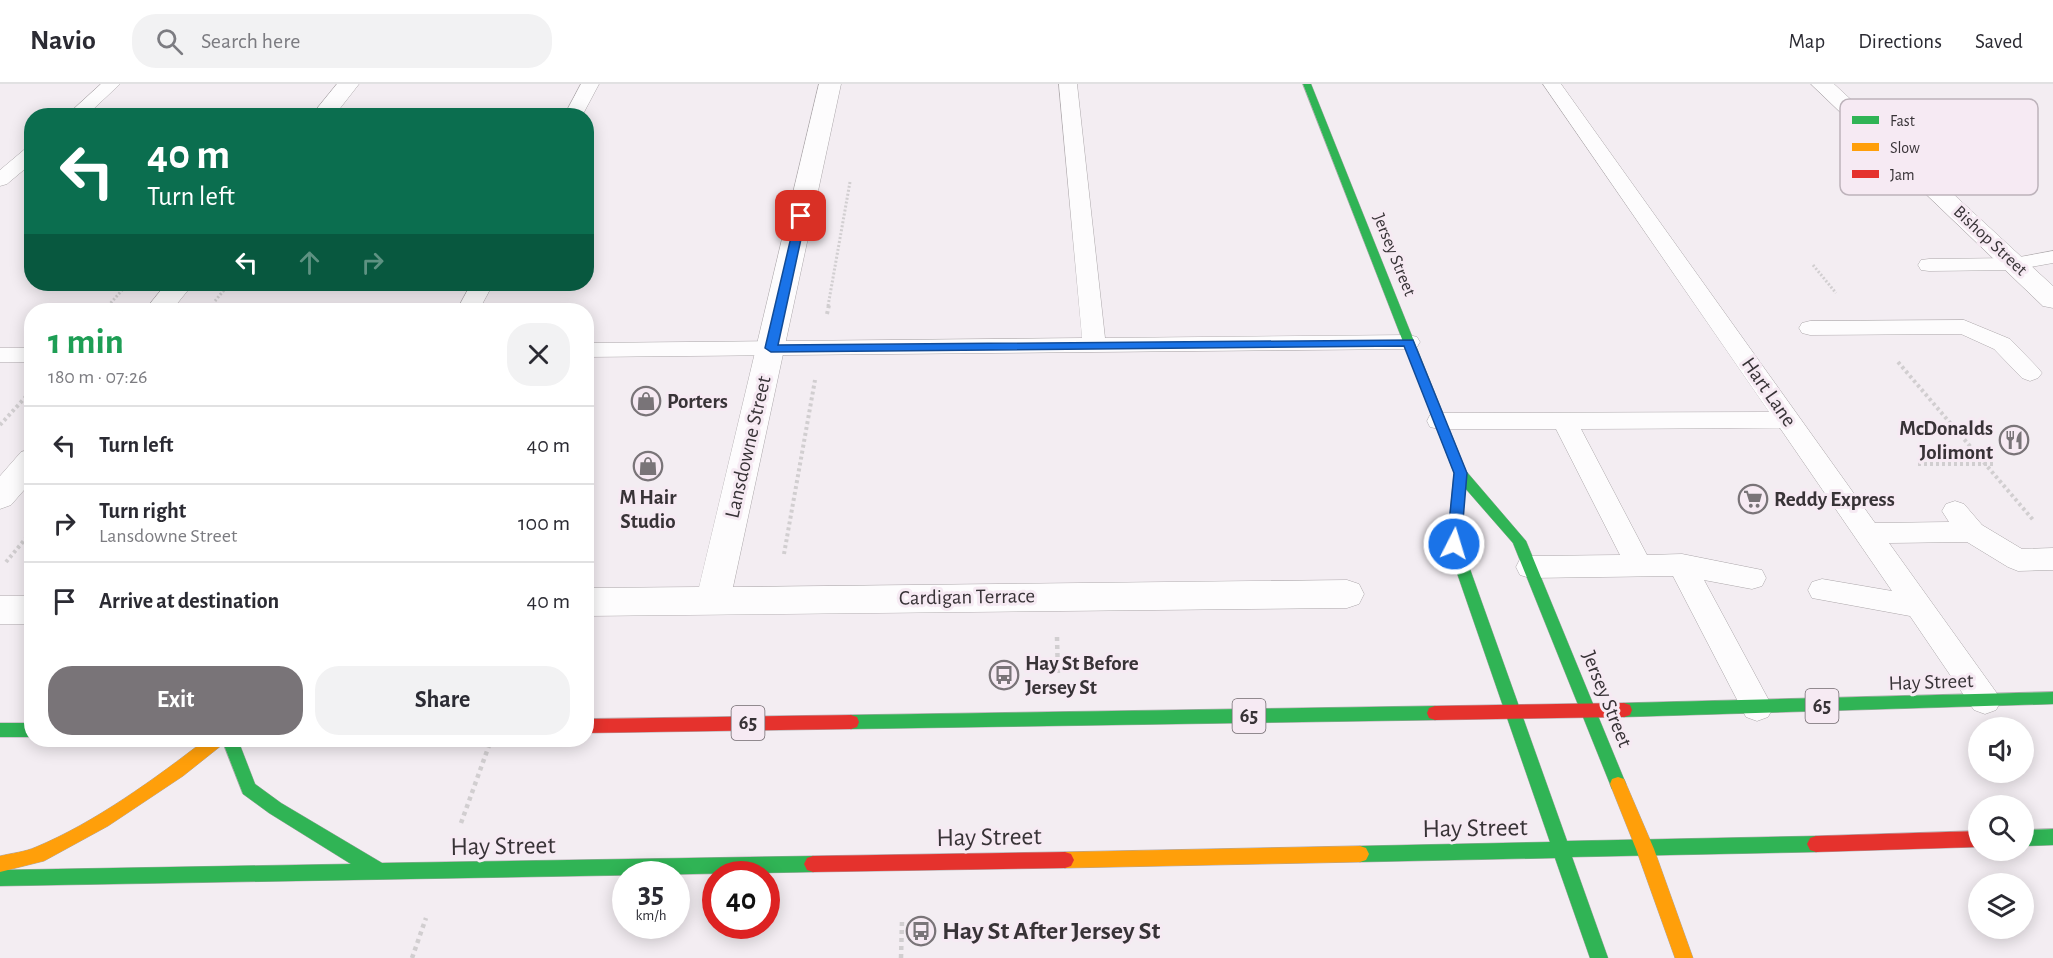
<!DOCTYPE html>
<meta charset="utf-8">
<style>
:root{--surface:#fff;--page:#f2f2f3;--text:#2b2b33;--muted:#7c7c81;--line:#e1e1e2;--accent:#797478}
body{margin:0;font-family:"Alegreya Sans",sans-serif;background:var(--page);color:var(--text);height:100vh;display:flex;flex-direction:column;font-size:22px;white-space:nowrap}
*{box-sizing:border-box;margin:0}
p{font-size:20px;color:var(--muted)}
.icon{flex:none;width:33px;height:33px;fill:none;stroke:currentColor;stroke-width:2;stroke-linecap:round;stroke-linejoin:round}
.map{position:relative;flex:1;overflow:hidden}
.side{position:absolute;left:24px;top:219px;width:570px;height:444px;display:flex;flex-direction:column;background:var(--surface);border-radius:24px;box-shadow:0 3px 15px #0003}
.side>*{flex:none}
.top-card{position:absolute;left:24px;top:24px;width:570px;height:183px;border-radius:24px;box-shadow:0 3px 15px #0003;background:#0b6e4f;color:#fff;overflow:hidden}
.tools{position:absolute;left:1968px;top:633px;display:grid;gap:12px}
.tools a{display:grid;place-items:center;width:66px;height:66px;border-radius:50%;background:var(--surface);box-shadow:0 3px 15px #0003;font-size:30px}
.speed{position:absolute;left:612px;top:777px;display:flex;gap:12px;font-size:30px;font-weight:700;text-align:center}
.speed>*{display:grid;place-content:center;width:78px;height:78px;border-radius:50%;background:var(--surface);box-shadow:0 3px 15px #0003;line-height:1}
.speed small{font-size:15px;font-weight:400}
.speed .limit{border:9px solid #d22;background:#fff;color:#111}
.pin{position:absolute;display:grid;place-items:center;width:51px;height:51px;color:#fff;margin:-26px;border-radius:12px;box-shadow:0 3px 9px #0006}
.me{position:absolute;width:66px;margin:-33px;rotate:5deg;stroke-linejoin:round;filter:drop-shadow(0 0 4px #0008)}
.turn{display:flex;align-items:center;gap:21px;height:126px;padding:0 24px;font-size:27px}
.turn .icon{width:78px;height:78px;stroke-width:2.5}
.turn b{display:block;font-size:42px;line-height:51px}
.lanes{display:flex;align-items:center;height:57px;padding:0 24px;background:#0003;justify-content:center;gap:30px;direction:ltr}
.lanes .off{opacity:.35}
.round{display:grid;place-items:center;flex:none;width:63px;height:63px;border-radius:24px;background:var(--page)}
.headline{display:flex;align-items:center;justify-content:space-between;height:102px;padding:0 24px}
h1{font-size:36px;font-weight:700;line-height:45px;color:#1e9e55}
.button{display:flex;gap:12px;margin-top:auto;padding:12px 24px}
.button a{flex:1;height:69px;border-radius:24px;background:var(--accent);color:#fff;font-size:24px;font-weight:700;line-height:69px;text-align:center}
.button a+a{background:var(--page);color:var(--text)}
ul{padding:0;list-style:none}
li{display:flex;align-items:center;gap:18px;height:78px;padding:0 24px;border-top:2px solid var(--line)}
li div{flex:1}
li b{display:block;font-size:22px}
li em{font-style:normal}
header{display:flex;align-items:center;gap:36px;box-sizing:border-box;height:84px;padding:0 30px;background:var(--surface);border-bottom:2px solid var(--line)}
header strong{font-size:28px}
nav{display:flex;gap:33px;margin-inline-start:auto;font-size:21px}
.search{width:420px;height:54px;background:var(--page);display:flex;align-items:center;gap:15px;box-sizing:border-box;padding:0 21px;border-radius:24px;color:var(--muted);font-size:22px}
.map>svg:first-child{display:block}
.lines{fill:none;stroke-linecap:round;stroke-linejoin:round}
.lane-casing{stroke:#aca7aa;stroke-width:1}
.street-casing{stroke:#aca7aa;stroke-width:1}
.fast-casing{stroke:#aca7aa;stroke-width:1}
.slow-casing{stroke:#aca7aa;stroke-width:1}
.jam-casing{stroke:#aca7aa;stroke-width:1}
.path-far2{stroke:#d1ced0;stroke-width:3;stroke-dasharray:2 2;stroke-linecap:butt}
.path-far1{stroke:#d1ced0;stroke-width:4;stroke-dasharray:3 3;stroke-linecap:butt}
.path{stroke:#d1ced0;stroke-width:4.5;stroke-dasharray:4 4;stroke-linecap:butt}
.lane{fill:#fdfcfd;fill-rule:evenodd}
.street{fill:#fdfcfd;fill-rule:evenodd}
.fast{fill:#30b455;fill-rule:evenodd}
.slow{fill:#ff9f0a;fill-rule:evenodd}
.jam{fill:#e5322d;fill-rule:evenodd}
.route{fill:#1a73e8;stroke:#114b97;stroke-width:1.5}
.labels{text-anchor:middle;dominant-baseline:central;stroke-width:6;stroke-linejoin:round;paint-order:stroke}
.far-street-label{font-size:18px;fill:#383337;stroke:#f6eaf3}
.shield{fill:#f6eaf3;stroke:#716a6f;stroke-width:1.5}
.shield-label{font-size:20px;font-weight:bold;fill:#383337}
.street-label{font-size:21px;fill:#383337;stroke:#f6eaf3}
.poi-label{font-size:21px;font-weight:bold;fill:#383337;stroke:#f6eaf3;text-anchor:start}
.near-street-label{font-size:26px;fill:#383337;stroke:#f6eaf3}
.near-poi-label{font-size:26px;font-weight:bold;fill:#383337;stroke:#f6eaf3;text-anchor:start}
.key{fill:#f6eaf3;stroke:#bdb3bb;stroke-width:1.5}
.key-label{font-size:16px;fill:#383337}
</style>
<header>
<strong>Navio</strong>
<div class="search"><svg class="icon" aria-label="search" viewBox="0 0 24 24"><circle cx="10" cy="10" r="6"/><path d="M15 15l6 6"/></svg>Search here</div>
<nav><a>Map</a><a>Directions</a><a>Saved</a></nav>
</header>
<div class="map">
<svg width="2053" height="874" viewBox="0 0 2053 874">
<rect width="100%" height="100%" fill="#f3edf2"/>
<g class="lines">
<!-- lane casing -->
<g class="lane-casing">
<g id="lane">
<path d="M101,0H120L86,32H66Z"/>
<path d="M581,0H599L582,32H564Z"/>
<path d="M1059,0H1077L1105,254L1409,251L1417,253L1420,258L1417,263L1409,265L586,273V259L1082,254Z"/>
<path d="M1543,0H1561L1875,439L1949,438L1942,427L1946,420L1955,417L1964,420L1982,441L2022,465L2053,464V486L2018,487L2008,483L1967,458L1889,459L1996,608L2001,617L1996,626L1985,630L1974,626L1910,532L1812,514L1808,506L1812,498L1822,495L1892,507L1780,344L1581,345L1647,471L1682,470L1762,486L1766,494L1762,502L1752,505L1704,496L1773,624L1768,633L1757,637L1746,633L1673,492L1530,494L1520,491L1516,483L1520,475L1530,472L1620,471L1556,345H1439L1430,343L1427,337L1430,331L1439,329L1769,328Z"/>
<path d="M32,63V79L7,100L0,102V86L25,65Z"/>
<path d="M2053,167V179L2014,186L1929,187L1921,186L1918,181L1921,176L1929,175L2014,174Z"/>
<path d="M471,200H493L479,226H457Z"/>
<path d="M1964,236L2010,255L2038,284L2042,289L2038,294L2030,297L2022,294L1994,265L1961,250L1810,251L1802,249L1799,244L1802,239L1810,237Z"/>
<rect x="0" y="264" width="32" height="14"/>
</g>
</g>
<!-- street casing -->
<g class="street-casing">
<g id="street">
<path d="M337,0H359L334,32H311Z"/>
<path d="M819,0H841L733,503L1347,496L1359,500L1364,510L1359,520L1347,524L586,532V504L699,503Z"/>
<path d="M1811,0H1834L2053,202V224L2043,222Z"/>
<path d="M166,200H193L172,226H145Z"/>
<path d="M32,365V397L11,421L0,425V392L21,368Z"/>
<rect x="0" y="512" width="32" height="28"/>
</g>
</g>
<!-- fast casing -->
<g class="fast-casing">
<g id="fast">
<path d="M1303,0H1311L1466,387L1526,457L1626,700L1624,705L1618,707L1612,705L1513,459L1465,404L1461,460L1567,757L1816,752L1822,754L1825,760L1822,766L1816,768L1572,773L1608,874H1590L1555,774L1360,778L1354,776L1351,770L1354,764L1360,762L1550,758L1447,460L1454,389Z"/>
<path d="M2053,608V620L1624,633L1618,631L1616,626L1618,621L1624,619Z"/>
<path d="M1435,622L1441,624L1443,629L1441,634L1435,636L851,645L845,643L843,638L845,633L851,631Z"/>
<rect x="0" y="639" width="32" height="14"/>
<path d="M222,656H238L255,700L281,719L382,779L813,772L819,774L822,780L819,786L813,788L0,802V786L351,780L269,729L243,710Z"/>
<path d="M2053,745V761L2024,762V746Z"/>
</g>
</g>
<!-- slow casing -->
<g class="slow-casing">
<g id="slow">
<path d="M205,656H224L222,661L183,692L108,742L44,777L0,788V772C12,769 25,768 36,763C94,739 156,694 205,656Z"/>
<path d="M1618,693L1624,695L1654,765L1693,874H1675L1636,765L1610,700L1612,695Z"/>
<path d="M1360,762L1366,764L1369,770L1366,776L1360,778L1065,784L1059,782L1056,776L1059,770L1065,768Z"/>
</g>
</g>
<!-- jam casing -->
<g class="jam-casing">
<g id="jam">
<path d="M1624,619L1630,621L1632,626L1630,631L1624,633L1435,636L1429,634L1427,629L1429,624L1435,622Z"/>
<path d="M851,631L857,633L859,638L857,643L851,645L586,649V635Z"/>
<path d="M1978,747V763L1816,768L1810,766L1807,760L1810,754L1816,752Z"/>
<path d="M1065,768L1071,770L1074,776L1071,782L1065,784L813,788L807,786L804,780L807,774L813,772Z"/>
</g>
</g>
<!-- path-far2 -->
<g class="path-far2">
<path d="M1813,181L1836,209"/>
<path d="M215,217L229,200"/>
<path d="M108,222L125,203"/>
<path d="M828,222L850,98"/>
</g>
<!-- path-far1 -->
<g class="path-far1">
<path d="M104,226L109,221"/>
<path d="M827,230L829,221"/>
<path d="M1898,278L2034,437"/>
<path d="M0,341L32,306"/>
<path d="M1918,380H1996"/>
<path d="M784,470L815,296"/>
<path d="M6,478L32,447"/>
</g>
<!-- path -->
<g class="path">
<path d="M1057,553L1058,593"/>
<path d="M461,739L491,656"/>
<path d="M412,874L426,834"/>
<path d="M901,874L902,837"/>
</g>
<!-- lane -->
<use href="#lane" class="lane"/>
<!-- street -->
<use href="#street" class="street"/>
<!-- fast -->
<use href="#fast" class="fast"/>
<!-- slow -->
<use href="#slow" class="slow"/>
<!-- jam -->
<use href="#jam" class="jam"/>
</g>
<!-- route -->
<path class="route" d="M801,129L806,132L778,261L1413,256L1467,389L1461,460L1454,465L1447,460L1454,389L1404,262L771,268L765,264L796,132Z"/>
<!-- icons -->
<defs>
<g id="shop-ring" transform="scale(1.5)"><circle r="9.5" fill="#f6eaf3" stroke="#797478" stroke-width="1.5"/><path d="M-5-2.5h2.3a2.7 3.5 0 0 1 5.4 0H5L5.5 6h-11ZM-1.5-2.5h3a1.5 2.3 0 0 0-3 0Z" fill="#797478"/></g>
<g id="restaurant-ring" transform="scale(1.5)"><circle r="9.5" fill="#f6eaf3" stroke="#797478" stroke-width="1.5"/><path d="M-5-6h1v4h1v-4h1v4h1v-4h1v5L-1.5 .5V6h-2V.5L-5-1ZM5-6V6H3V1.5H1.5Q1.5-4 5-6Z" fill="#797478"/></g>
<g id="supermarket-ring" transform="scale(1.5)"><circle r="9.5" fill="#f6eaf3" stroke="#797478" stroke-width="1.5"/><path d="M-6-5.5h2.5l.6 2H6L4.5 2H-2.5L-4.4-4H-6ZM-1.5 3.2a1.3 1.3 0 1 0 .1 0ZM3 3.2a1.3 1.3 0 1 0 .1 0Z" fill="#797478"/></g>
<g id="bus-ring" transform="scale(1.5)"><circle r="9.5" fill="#f6eaf3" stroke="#797478" stroke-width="1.5"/><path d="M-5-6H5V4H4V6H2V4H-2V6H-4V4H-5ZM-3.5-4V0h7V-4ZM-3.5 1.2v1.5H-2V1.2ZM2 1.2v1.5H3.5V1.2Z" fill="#797478"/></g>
</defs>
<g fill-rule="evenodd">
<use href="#shop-ring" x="646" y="317"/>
<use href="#restaurant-ring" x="2014" y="356"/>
<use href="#shop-ring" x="648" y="382"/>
<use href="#supermarket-ring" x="1753" y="415"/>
<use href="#bus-ring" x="1004" y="591"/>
<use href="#bus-ring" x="921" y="847"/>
</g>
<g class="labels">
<!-- far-street labels -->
<g class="far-street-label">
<text transform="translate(1990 157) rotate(43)">Bishop Street</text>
<text transform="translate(1394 171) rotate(68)">Jersey Street</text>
</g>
<!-- shield labels -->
<g class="shield">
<rect x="1805.5" y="605" width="33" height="34" rx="4.5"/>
<rect x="1232.5" y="615" width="33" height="34" rx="4.5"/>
<rect x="731.5" y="622" width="33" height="34" rx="4.5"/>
</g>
<g class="shield-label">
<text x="1822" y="622">65</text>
<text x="1249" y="632">65</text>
<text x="748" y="639">65</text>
</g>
<!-- street labels -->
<g class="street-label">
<text transform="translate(1769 308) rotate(55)">Hart Lane</text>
<text transform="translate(748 363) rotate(-77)">Lansdowne Street</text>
<text transform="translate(967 513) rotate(-1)">Cardigan Terrace</text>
<text transform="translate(1931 598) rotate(-2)">Hay Street</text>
<text transform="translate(1607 615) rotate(68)">Jersey Street</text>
</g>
<!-- poi labels -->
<g class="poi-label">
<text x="667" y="317">Porters</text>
<text x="1993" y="344" text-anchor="end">McDonalds<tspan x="1993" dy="24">Jolimont</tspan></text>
<text x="648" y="413" text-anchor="middle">M Hair<tspan x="648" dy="24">Studio</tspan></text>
<text x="1774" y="415">Reddy Express</text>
<text x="1025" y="579">Hay St Before<tspan x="1025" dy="24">Jersey St</tspan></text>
</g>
<!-- near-street labels -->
<g class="near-street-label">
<text transform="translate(1475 744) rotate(-1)">Hay Street</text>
<text transform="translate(989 753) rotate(-1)">Hay Street</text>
<text transform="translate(503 762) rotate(-1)">Hay Street</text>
</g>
<!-- near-poi labels -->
<g class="near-poi-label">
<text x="942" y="847">Hay St After Jersey St</text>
</g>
</g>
<!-- legend -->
<rect x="1840" y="15" width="198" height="96" rx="9" class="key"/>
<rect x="1852" y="32" width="27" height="8" fill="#30b455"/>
<rect x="1852" y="59" width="27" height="8" fill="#ff9f0a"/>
<rect x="1852" y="86" width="27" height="8" fill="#e5322d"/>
<g class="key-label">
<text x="1890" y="42">Fast</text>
<text x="1890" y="69">Slow</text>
<text x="1890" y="96">Jam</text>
</g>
</svg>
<div class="tools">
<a><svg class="icon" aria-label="sound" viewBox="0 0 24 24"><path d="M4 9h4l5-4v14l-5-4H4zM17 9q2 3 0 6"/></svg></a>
<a><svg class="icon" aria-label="search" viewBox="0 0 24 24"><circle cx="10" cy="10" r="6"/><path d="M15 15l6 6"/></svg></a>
<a><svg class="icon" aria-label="layers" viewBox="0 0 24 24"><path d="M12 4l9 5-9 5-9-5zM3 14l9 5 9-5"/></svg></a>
</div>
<div class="speed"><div>35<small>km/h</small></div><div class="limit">40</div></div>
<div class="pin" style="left:801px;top:132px;background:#d93025"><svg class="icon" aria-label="arrive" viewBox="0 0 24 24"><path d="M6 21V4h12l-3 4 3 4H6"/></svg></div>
<svg class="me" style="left:1454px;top:460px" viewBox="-20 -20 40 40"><circle r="17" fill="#1a73e8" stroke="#fff" stroke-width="3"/><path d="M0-11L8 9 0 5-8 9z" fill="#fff"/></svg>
<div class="top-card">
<div class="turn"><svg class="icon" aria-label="left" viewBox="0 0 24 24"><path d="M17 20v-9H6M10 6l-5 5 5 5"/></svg><div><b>40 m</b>Turn left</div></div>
<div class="lanes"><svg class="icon" aria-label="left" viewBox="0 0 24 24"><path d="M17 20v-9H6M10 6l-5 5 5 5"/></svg><svg class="icon off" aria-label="ahead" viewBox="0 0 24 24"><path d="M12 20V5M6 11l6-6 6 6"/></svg><svg class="icon off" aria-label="right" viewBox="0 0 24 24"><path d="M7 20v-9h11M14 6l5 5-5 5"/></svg></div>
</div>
<section class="side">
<div class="headline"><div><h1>1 min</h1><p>180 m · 07:26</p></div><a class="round"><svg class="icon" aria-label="close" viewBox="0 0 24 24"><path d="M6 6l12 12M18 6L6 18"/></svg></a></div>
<ul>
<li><svg class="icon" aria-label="left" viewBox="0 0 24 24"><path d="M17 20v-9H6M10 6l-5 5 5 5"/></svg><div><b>Turn left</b></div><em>40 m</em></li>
<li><svg class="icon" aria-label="right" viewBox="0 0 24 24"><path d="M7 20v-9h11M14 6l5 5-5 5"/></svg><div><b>Turn right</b><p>Lansdowne Street</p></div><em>100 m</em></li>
<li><svg class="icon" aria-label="arrive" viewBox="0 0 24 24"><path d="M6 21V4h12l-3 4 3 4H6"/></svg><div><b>Arrive at destination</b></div><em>40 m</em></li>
</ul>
<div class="button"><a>Exit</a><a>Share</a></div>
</section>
</div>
